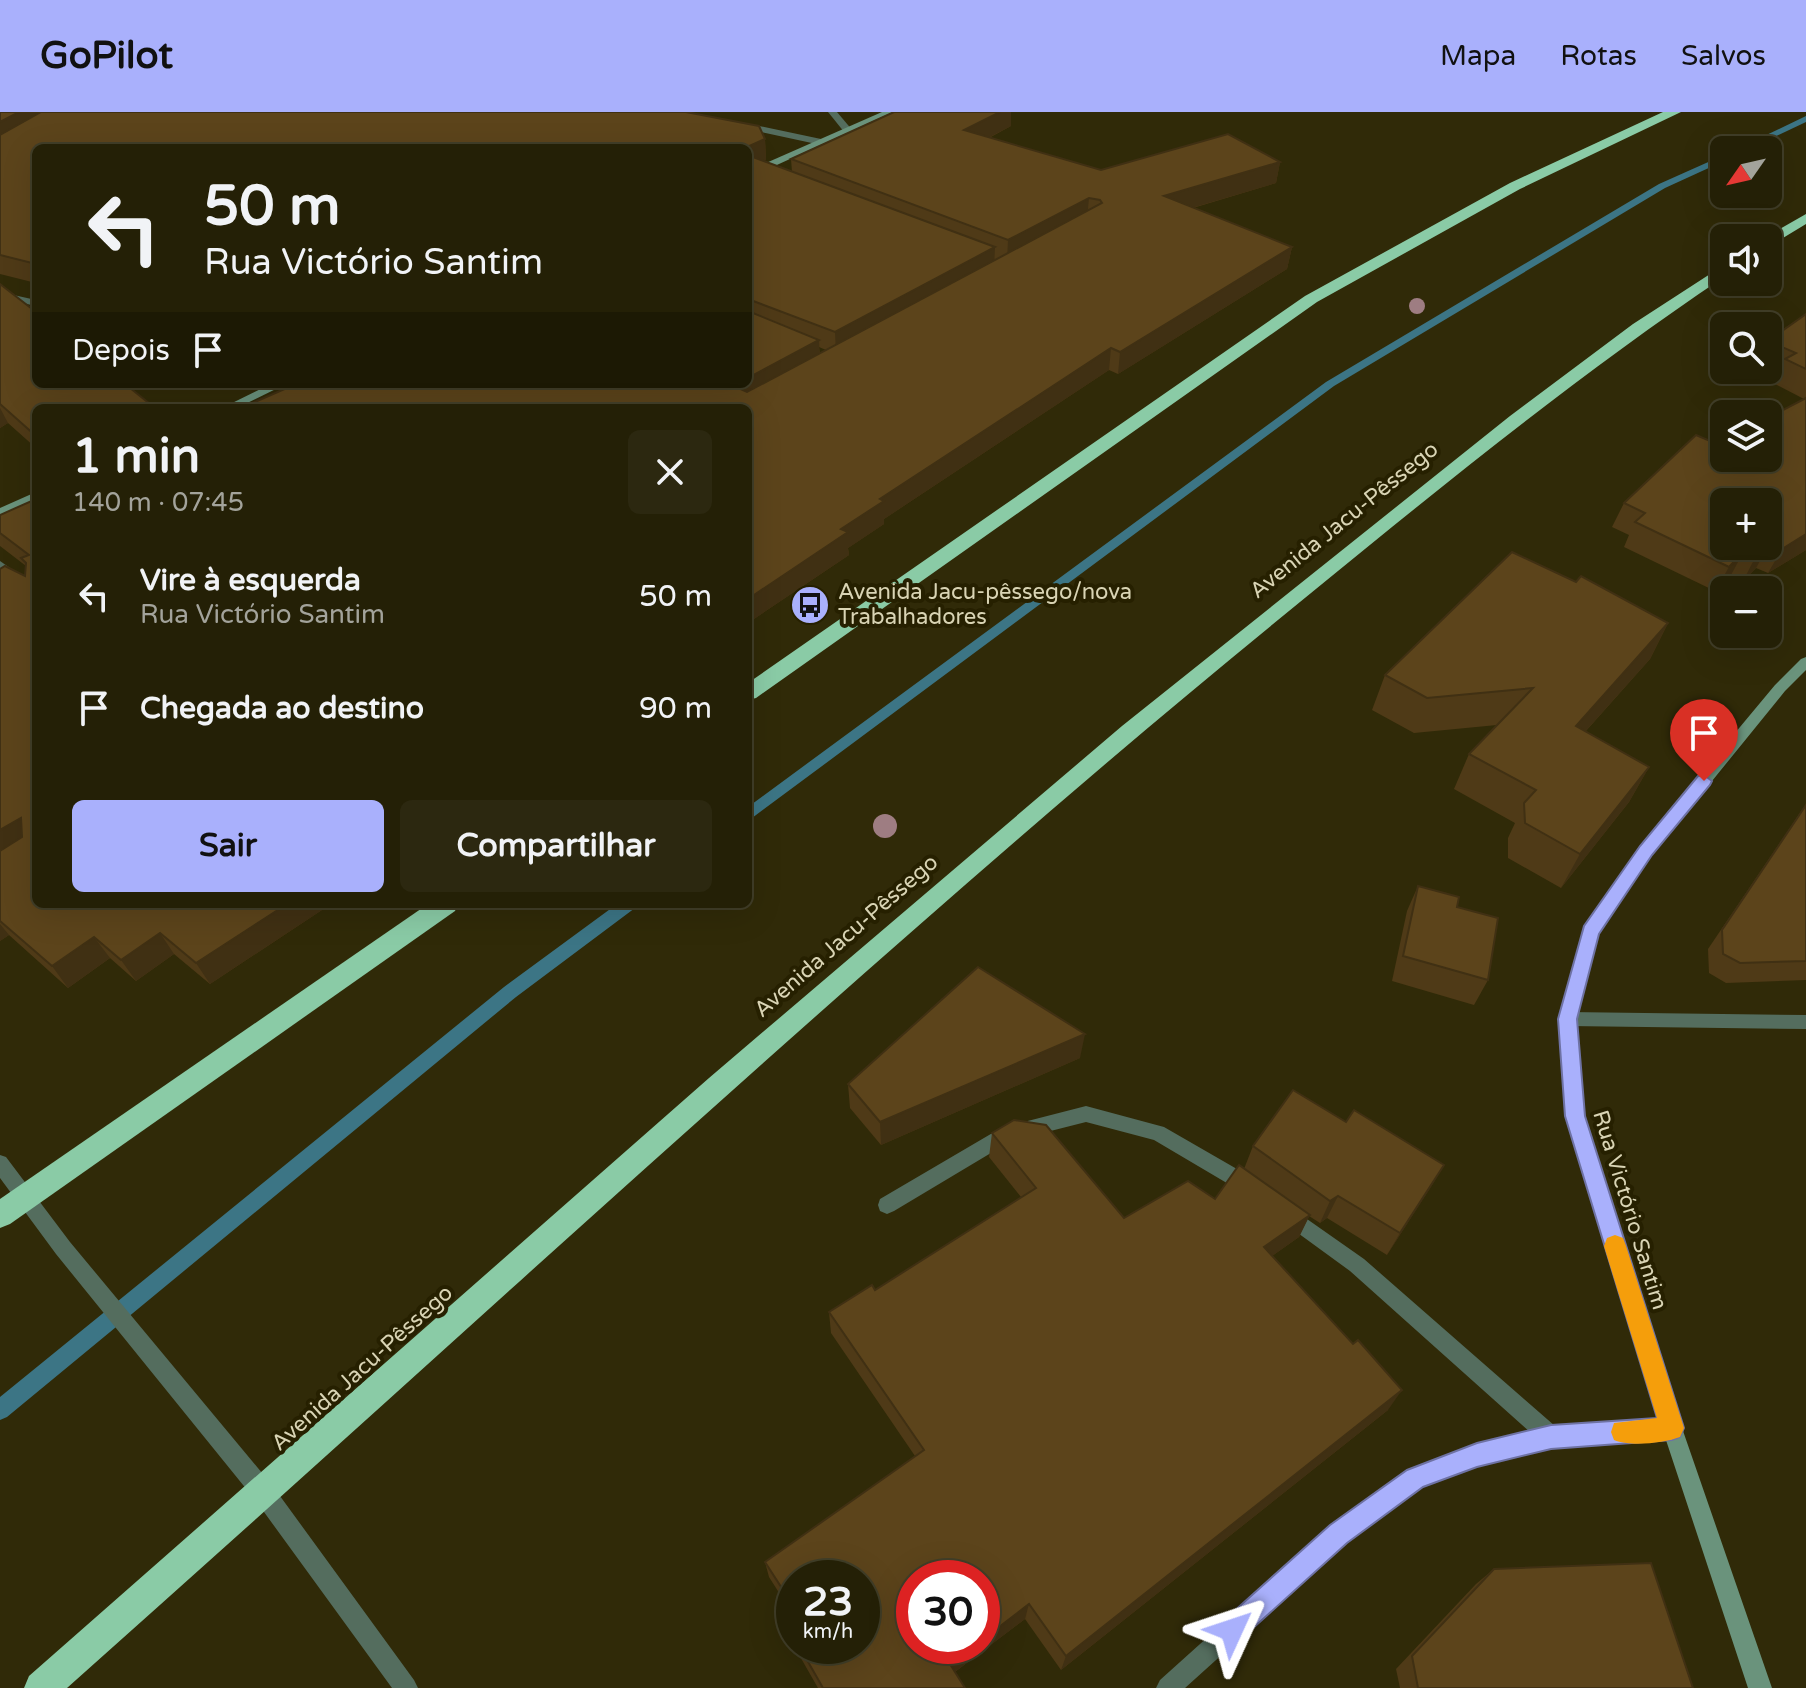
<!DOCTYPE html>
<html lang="pt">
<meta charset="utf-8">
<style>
:root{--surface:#242006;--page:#2c2810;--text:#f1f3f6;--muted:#a3a39b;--line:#413e28;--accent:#a9b0fc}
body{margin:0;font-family:"Varela Round",sans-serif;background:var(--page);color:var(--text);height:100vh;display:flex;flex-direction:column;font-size:30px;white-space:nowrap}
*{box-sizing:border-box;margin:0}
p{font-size:26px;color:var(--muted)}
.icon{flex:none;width:44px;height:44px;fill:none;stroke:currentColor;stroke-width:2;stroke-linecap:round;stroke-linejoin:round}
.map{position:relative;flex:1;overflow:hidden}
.drawer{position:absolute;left:32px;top:292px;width:720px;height:504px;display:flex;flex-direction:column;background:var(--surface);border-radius:12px;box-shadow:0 8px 32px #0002,0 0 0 2px var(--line)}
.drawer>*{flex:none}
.top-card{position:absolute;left:32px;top:32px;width:720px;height:244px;border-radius:12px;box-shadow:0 8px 32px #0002,0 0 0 2px var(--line);background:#242006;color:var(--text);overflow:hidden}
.needle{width:52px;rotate:236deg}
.buttons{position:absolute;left:1710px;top:24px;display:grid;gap:16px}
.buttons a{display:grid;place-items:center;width:72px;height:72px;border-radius:12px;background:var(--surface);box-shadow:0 8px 32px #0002,0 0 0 2px var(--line);font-size:40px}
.speed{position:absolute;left:776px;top:1448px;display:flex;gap:16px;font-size:40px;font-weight:700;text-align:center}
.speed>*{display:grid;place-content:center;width:104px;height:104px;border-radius:50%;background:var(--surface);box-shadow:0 8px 32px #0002,0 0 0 2px var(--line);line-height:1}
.speed small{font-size:20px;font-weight:400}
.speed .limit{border:12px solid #d22;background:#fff;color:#111}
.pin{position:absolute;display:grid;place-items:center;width:68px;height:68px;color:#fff;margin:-82px -34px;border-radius:50% 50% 50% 0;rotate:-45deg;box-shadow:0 0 8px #0007}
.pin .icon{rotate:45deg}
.me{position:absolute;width:88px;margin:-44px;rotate:48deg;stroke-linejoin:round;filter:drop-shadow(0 0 6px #0008)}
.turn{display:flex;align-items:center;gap:28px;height:168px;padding:0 40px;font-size:36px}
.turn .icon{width:104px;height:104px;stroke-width:2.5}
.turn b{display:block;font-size:56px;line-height:68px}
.then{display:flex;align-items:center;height:76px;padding:0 40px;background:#0003;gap:16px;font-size:30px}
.round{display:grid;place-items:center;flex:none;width:84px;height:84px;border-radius:12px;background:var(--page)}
.overview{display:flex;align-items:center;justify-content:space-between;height:136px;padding:0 40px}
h1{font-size:48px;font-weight:700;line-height:60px}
.action{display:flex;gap:16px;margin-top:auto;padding:16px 40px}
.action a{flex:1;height:92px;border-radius:12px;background:var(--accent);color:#111;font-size:32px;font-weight:700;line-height:92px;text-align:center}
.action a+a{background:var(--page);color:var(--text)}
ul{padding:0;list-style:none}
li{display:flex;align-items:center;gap:24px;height:112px;padding:0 40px}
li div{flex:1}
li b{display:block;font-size:30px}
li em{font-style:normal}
header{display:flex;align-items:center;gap:48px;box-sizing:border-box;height:112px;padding:0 40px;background:var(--accent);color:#111}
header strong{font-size:38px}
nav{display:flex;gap:44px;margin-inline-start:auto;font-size:28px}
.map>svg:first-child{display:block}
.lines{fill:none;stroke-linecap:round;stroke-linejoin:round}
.stream{fill:#3c7585;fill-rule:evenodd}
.lane{fill:#546d5e;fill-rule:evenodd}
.street{fill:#546d5e;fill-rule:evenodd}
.secondary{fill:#6a937c;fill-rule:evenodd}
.highway{fill:#8acba6;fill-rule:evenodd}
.tree{fill:#9e7d82}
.wall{fill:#4f3a17;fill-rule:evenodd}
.shaded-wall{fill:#403013}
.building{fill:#5c441b;stroke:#403013;stroke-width:2}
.route{fill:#a9b0fc;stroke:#6e72a4;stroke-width:2}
.slow{fill:#f59e0b}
.labels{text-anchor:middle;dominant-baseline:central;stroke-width:8;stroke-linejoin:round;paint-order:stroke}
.street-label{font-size:22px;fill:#d9d4b4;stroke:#262000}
.poi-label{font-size:22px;fill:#d9d4b4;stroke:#262000;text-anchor:start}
</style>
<header>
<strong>GoPilot</strong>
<nav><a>Mapa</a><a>Rotas</a><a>Salvos</a></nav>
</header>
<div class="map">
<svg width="1806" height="1576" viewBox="0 0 1806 1576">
<rect width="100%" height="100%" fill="#302a08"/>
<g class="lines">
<!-- stream -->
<g class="stream">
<path d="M1806,4V10L1747,38H1735Z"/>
<path d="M1724,43V49L1665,76L1334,274L748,709V695L1326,270L1659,72Z"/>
<path d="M617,792H637L635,796L516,885L7,1305L0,1308V1285L504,875Z"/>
</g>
<!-- lane -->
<path class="lane" d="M0,449L36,474V485L0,460Z"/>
<!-- street -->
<g class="street">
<path d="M828,0H837L853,19L851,21H845Z"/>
<path d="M740,10L821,27L826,30L821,33L737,15L735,13Z"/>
<path d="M0,180L36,188V194L0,186Z"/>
<path d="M1568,900L1806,903V917L1568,914L1562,912L1559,907L1562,902Z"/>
<path d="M1086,994L1164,1015L1256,1068L1258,1074L1256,1080L1249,1082L1242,1080L1154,1028L1086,1010L1011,1029L894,1099L887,1102L880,1099L878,1093L880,1087L1001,1016Z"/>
<path d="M0,1043L6,1045L70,1130L272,1373L414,1568L418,1576H392L256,1389L56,1142L0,1066Z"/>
<path d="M1287,1093L1364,1147L1555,1314L1672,1306L1679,1309L1682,1316L1679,1323L1672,1326L1551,1335L1477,1353L1422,1374L1347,1430L1185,1576H1156L1160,1568L1331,1414L1408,1359L1477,1333L1530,1320L1350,1159L1280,1108L1278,1102L1280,1096Z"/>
</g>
<!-- secondary -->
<g class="secondary">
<path d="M882,0H893L748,66V59Z"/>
<path d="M271,272H286L237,296H222Z"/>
<path d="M36,380V389L0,405V396Z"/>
<path d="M1806,545V558L1785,579L1652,743L1598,822L1577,907L1584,1004L1682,1316L1772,1576H1748L1662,1316L1566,1004L1559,907L1584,815L1640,735L1775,573L1801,547Z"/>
</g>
<!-- highway -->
<g class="highway">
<path d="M1663,0H1681L1520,77L1317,190L756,586L748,588V571L1305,184L1510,71Z"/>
<path d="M1806,102V112L1768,135V126H1764Z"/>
<path d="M1724,153V165C1609,242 1500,328 1392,415C1290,498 1188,581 1089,666C742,963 408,1273 67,1576H24L29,1564L709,966L1122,614L1510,304L1633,212Z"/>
<path d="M428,792H458L455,799L10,1112L0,1116V1087Z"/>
</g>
</g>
<!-- trees -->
<g class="tree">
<circle cx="1417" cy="194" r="8"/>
<circle cx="885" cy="714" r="12"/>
</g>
<!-- wall -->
<g class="wall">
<path d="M0,0L765,27L766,48L763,49L792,60L791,47L1011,14L989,26L1101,58L1280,50L1276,71L1193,96L1292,135L1287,157L1118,262L1109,258L884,407V412L848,436L849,443L748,511V296L296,272H748V36H36V171L0,162ZM819,235L826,238L820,242Z"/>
<path d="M0,172L36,296V336L8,311L0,316Z"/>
<path d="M1806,202V438L1768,461L1756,456L1743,469L1731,463L1715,479L1624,435L1629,423L1612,415L1624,391L1804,287L1773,271L1777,262L1768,258V227Z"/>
<path d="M36,387V792H331L210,872L174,842L136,869L110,846L68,876L9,823L0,829V457L25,464L26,454L0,434V403Z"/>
<path d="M1576,470L1668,511L1650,547L1585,620L1649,655L1629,690L1561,776L1508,746V726L1515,711L1454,677L1469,642L1497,613L1414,621L1372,598L1385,563Z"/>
<path d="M1806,692V868L1726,871L1709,861L1708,837Z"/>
<path d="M1418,774L1457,795L1488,868L1474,893L1392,869L1407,799Z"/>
<path d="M1080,946L881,1033L850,996L848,972Z"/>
<path d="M1346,1010L1444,1053L1387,1143L1327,1106L1320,1111L1309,1104L1299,1125L1272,1144L1388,1298L1061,1558L1025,1507L955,1560L965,1576H818L794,1534H862L794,1466V1534L785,1518L781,1504L790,1498L769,1465L765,1450L915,1344L831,1221L829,1200L875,1178L1021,1085L989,1045L992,1021L1124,1106L1215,1087L1244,1057L1253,1034Z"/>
<path d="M1494,1457L1693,1576H1400L1396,1557L1476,1472Z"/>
</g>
<!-- shaded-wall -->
<g class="shaded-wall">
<path d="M19,0H64L0,37V10Z"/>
<path d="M996,0H1011V14L963,39L964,18Z"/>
<path d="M765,27L766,48L748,56V36H745Z"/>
<path d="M1280,50L1276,71L1161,105L1164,84Z"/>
<path d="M1089,86L1087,107L1007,150L1008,128Z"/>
<path d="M995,135L994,157L836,242L835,220Z"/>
<path d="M1292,135L1287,157L1118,262L1120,240Z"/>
<path d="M819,228L820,250L742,293L738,276L739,272H748V266Z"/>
<path d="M1111,236L1109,258L884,407V412L848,436L849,443L748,511V487L880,387Z"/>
<path d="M0,296L8,311L0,316Z"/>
<path d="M1806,422V438L1768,461L1782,437Z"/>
<path d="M1770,431L1756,456L1743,469L1756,444Z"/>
<path d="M1744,439L1731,463L1715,479L1729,455Z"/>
<path d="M1668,511L1650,547L1558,650L1576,614Z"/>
<path d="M1649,655L1629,690L1561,776L1580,742Z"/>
<path d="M21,706L36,727L0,750V718Z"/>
<path d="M287,792H331L210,872L196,851Z"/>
<path d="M0,812L9,823L0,829Z"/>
<path d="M160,821L174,842L136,869L121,848Z"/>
<path d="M94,825L110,846L68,876L52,854Z"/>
<path d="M1085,922L1080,946L881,1033L880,1010Z"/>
<path d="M1444,1053L1431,1075L1387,1143L1400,1121Z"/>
<path d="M1338,1084L1327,1106L1320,1111L1330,1089Z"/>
<path d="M1310,1103L1299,1125L1254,1157L1264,1135Z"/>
<path d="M1402,1278L1388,1298L1061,1558L1066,1544Z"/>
<path d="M1029,1492L1025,1507L948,1565L950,1552L974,1534H982V1528Z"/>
</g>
<!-- building -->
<g class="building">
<path d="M0,0H19L0,10Z"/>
<path d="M41,0H686L759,14L765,27L745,36H36V152L0,143V23Z"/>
<path d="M894,0H1000L964,18L1101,58L1228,22L1280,50L1164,84L1292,135L1120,240L1111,236L880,387L884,389L841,417L848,420L748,487V296H241L296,272H663L669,276H687V272H739L738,276L747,280L1102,91L1100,88L1089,86L1008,128L791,47Z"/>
<path d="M753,45L995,135L835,220L748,187V47Z"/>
<path d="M0,172L36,200V272H125L155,296H36V324L0,292Z"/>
<path d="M748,199L819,228L748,266Z"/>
<path d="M1806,202V257L1785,247L1796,241L1768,229Z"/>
<path d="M1806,286V422L1782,437L1770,431L1768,433V390H1724V434H1767L1756,444L1744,439L1729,455L1635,410L1645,401L1624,391L1696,323L1717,332L1724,328V346H1768V306Z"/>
<path d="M36,387V792H287L196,851L160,821L121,848L94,825L52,854L0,809V739L22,725L21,706L0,718V457L5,454L25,464L26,451L21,446L29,443L0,421V403Z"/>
<path d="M1512,440L1576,470L1581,464L1668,511L1576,614L1649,655L1580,742L1525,711L1524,691L1536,678L1469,642L1533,576L1427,586L1385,563Z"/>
<path d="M1806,693V849L1740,851L1723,842L1722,818Z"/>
<path d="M1418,774L1459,785L1457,795L1498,806L1488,868L1403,844Z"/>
<path d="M978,855L1085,922L880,1010L848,972Z"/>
<path d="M1293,978L1346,1010L1354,998L1444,1053L1400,1121L1338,1084L1330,1089L1253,1034Z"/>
<path d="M1014,1008L1046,1013L1124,1106L1188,1069L1215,1087L1239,1053L1310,1103L1264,1135L1353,1232L1358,1228L1402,1278L1066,1544L1029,1492L982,1528V1466H914V1534H974L950,1552L965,1576H823L799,1534H862V1466H794V1526L781,1504L794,1495L765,1450L924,1338L829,1200L872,1173L875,1178L1036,1076L992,1021Z"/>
<path d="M1651,1451L1693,1576H1418L1412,1544L1494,1457Z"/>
</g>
<!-- route -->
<path class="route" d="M1704,663L1712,669L1710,673L1652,743L1599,822L1577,907L1585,1004L1684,1316L1680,1325L1672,1328L1551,1337L1477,1355L1423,1375L1347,1431L1241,1527L1232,1531L1223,1527L1219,1518L1223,1509L1330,1413L1407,1358L1477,1331L1551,1313L1657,1306L1565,1004L1558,907L1584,814L1640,734L1698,664Z"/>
<!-- slow -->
<path class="slow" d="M1615,1123L1623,1126L1626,1134L1684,1316L1680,1325C1664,1331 1631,1335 1614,1328L1611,1320L1614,1311L1657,1306L1604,1134L1607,1126Z"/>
<!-- icons -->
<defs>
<g id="bus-disc" transform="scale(2)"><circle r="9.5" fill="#a9b0fc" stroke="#262000"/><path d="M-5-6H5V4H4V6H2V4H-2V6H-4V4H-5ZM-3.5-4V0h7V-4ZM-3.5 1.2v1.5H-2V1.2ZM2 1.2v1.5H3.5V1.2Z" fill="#111"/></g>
</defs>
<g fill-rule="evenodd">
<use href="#bus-disc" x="810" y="493"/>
</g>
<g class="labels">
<!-- street labels -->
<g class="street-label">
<text transform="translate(1344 408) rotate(-39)">Avenida Jacu-Pêssego</text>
<text transform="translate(846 824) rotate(-41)">Avenida Jacu-Pêssego</text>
<text transform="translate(1630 1098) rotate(73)">Rua Victório Santim</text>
<text transform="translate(362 1256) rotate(-42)">Avenida Jacu-Pêssego</text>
</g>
<!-- poi labels -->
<g class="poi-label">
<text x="838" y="480">Avenida Jacu-pêssego/nova<tspan x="838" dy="25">Trabalhadores</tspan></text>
</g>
</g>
</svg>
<div class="buttons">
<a><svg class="needle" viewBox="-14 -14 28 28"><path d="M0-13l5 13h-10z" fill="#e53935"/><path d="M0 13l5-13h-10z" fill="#a3a39b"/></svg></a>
<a><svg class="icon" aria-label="sound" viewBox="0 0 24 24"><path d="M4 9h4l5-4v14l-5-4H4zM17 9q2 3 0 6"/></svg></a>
<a><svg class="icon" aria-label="search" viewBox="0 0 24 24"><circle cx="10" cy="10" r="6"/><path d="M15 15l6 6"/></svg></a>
<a><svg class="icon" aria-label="layers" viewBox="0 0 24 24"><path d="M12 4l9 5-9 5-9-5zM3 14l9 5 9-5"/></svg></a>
<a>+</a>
<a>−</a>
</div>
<div class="speed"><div>23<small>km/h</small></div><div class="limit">30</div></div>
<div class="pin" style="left:1704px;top:669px;background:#d93025"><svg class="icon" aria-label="arrive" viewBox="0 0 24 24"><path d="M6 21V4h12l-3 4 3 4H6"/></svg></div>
<svg class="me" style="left:1232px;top:1518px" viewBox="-20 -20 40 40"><path d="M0-17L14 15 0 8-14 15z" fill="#a9b0fc" stroke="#fff" stroke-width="4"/></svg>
<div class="top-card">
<div class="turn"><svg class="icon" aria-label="left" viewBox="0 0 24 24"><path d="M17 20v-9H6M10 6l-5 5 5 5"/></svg><div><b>50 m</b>Rua Victório Santim</div></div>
<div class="then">Depois<svg class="icon" aria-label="arrive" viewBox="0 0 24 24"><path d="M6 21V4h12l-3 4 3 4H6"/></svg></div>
</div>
<section class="drawer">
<div class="overview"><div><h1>1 min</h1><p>140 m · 07:45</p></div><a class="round"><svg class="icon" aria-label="close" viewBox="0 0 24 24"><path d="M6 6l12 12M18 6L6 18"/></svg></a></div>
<ul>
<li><svg class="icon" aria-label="left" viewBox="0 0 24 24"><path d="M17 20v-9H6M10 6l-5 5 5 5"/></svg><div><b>Vire à esquerda</b><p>Rua Victório Santim</p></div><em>50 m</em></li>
<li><svg class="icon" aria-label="arrive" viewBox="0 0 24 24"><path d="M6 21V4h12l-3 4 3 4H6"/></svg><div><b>Chegada ao destino</b></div><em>90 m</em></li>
</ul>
<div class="action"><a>Sair</a><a>Compartilhar</a></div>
</section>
</div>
